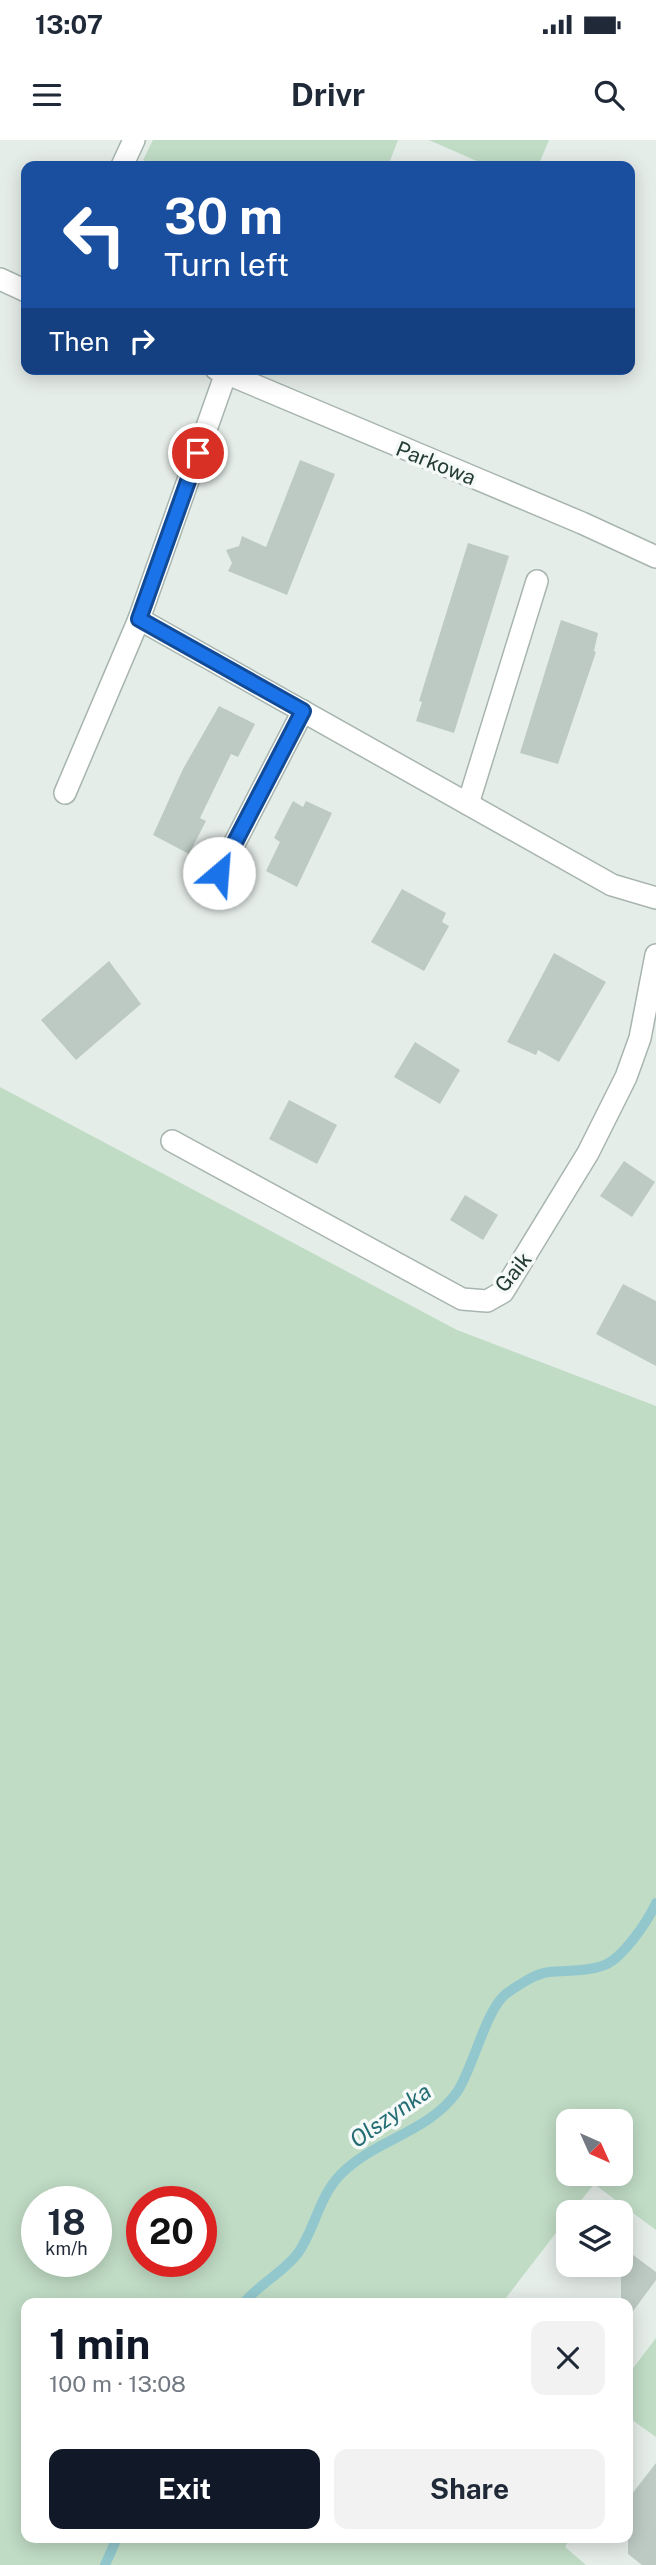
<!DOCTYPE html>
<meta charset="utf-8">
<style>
:root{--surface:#fff;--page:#f2f2f3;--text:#1f2937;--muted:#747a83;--accent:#111827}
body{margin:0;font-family:"Public Sans",sans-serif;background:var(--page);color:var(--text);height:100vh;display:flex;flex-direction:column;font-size:26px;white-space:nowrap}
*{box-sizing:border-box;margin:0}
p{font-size:23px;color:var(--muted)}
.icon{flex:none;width:38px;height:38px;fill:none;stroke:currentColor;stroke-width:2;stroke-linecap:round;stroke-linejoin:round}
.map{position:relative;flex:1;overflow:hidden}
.sheet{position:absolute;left:21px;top:2158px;width:612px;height:245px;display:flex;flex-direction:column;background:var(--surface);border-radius:14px;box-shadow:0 4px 18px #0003}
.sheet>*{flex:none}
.guide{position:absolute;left:21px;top:21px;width:614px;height:214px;border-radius:14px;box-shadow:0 4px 18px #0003;background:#1a4fa0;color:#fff;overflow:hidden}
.needle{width:46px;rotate:135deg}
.tools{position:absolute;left:556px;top:1969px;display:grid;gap:14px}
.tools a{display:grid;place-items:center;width:77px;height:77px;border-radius:14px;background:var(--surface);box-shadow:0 4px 18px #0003;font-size:35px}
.speed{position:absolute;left:21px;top:2046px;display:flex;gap:14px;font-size:35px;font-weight:700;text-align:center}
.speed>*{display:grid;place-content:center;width:91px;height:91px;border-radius:50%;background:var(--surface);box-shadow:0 4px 18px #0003;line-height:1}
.speed small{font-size:18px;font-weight:400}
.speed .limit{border:10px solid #d22;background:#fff;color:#111}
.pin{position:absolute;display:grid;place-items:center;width:60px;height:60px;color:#fff;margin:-30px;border:4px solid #fff;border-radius:50%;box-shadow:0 2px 7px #0007}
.me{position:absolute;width:77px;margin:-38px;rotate:27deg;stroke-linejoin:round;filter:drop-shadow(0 0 5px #0008)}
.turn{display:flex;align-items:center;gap:24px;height:147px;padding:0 28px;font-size:32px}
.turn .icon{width:91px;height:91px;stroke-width:2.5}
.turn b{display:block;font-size:49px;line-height:60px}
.then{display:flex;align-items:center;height:66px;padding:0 28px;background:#0003;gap:14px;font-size:26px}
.round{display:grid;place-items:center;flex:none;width:74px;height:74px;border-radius:14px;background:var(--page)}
.overview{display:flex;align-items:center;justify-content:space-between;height:119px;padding:0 28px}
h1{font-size:42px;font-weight:700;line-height:52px;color:var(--accent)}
.button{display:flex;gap:14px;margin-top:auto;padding:14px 28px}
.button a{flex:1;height:80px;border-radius:14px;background:var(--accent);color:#fff;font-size:28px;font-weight:700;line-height:80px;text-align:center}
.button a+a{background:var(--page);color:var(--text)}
.status{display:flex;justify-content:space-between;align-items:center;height:49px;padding:0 35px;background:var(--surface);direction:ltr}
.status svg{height:19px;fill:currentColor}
header{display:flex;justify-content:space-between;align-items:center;height:91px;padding:0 28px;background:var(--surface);font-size:32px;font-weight:700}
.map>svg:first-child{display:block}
.green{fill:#c0dcc5;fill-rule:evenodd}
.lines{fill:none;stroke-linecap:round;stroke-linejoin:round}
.stream{stroke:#92c8cd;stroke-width:10}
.building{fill:#bdcac4}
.minor-casing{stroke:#a8b5af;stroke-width:24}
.minor{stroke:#fff;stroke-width:21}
.route-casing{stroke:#114b97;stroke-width:18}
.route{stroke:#1a73e8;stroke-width:12}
.labels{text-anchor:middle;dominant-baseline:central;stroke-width:7;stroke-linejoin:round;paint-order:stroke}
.street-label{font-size:21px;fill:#253d35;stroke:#f5f9f7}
.water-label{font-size:23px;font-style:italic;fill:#246d75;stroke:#f5f9f7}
</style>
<div class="status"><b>13:07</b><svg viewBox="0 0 49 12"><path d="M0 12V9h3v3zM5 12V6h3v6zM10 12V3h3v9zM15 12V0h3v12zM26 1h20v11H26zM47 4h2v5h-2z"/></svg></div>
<header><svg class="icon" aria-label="menu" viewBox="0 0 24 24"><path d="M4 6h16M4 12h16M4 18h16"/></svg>Drivr<svg class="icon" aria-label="search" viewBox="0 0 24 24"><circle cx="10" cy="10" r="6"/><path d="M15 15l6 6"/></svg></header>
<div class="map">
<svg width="656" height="2425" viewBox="0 0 656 2425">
<rect width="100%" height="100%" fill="#e5ede9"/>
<!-- green -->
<g class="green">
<path d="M153,0H398L388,26H157L143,20Z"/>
<path d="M429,0H549L538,26H488Z"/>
<path d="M0,947L457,1190L656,1266V2090L594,2044L572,2072H569V2076L502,2163H26V2398H570L565,2407L586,2425H0ZM569,1981H621V2034H569ZM37,2062H96V2121H37ZM142,2062H201V2121H142Z"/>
<path d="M656,2198V2297L628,2277V2235Z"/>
</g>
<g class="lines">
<!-- stream -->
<g class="stream">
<path d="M244,2163C259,2144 284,2132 298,2113C315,2089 319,2056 341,2034C374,2000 429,1992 457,1952C473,1929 486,1868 507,1853C519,1845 534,1834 549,1832C567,1830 584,1832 602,1826C621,1821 648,1781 656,1763"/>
<path d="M105,2425L117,2398"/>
</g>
</g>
<!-- building -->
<g class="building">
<path d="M300,320L335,334L287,455L228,431L232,423L226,410L239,406L242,396L266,407Z"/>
<path d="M468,403L509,416L454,593L416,581L422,562L419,561Z"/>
<path d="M561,480L598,493L594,511L596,512L558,624L520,613Z"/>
<path d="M219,566L255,584L238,617L231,614L200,678L206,681L189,714L153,695L183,629Z"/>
<path d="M293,661L303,667L306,661L332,673L297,747L266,731L280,702L274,698Z"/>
<path d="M402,749L446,773L442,782L449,786L424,831L371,802Z"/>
<path d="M554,813L606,842L559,922L538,910L536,915L507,902Z"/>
<path d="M109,821L141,864L76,920L41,880Z"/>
<path d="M415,902L460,930L440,964L394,937Z"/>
<path d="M289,960L337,985L317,1024L269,999Z"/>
<path d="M624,1021L655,1042L632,1077L600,1056Z"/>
<path d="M465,1055L498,1075L483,1100L450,1080Z"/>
<path d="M623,1144L656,1161V1226L596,1194Z"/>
<path d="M621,2106L656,2132V2140L628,2178V2163H621Z"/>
<path d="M656,2323V2425H642L628,2414V2359Z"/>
</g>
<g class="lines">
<!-- minor casing -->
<g class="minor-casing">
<g id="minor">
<path d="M122,26L134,0"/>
<path d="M0,139L26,151"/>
<path d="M216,229L582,383L656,417"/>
<path d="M226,233L139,479L612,745L656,758"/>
<path d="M65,653L139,479"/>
<path d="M468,664L537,441"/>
<path d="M219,733L303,571"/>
<path d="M172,1001L462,1159L487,1161L503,1152L588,1013L626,937L640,898L656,815"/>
</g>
</g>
<!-- minor -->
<use href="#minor" class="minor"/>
</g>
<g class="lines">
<!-- route casing -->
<g class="route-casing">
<path id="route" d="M198,313L139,479L303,571L219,733"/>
</g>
<!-- route -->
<use href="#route" class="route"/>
</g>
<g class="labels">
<!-- street labels -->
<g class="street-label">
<text transform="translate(436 323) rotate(22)">Parkowa</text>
<text transform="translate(513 1132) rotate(-51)">Gaik</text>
</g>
<!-- water labels -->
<g class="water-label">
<text transform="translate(390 1975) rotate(-35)">Olszynka</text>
</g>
</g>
</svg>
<div class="tools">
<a><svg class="needle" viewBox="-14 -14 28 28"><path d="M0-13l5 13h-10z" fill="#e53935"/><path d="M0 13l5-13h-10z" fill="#747a83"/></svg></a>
<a><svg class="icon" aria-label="layers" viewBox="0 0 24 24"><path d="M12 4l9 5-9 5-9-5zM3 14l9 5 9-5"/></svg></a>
</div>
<div class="speed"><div>18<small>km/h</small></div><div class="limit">20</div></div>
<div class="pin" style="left:198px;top:313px;background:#d93025"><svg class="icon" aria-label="arrive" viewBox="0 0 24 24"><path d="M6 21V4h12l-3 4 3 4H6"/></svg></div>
<svg class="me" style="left:219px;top:733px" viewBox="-20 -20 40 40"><circle r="19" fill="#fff"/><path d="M0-13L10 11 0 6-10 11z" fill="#1a73e8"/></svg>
<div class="guide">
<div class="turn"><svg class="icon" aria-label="left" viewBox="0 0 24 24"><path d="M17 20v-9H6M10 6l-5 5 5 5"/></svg><div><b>30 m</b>Turn left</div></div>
<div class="then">Then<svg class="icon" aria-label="right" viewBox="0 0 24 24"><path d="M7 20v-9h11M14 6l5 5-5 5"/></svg></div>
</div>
<section class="sheet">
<div class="overview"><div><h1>1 min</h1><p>100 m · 13:08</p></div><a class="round"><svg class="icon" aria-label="close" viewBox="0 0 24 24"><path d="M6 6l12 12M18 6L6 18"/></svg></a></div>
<div class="button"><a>Exit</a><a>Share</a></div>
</section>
</div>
